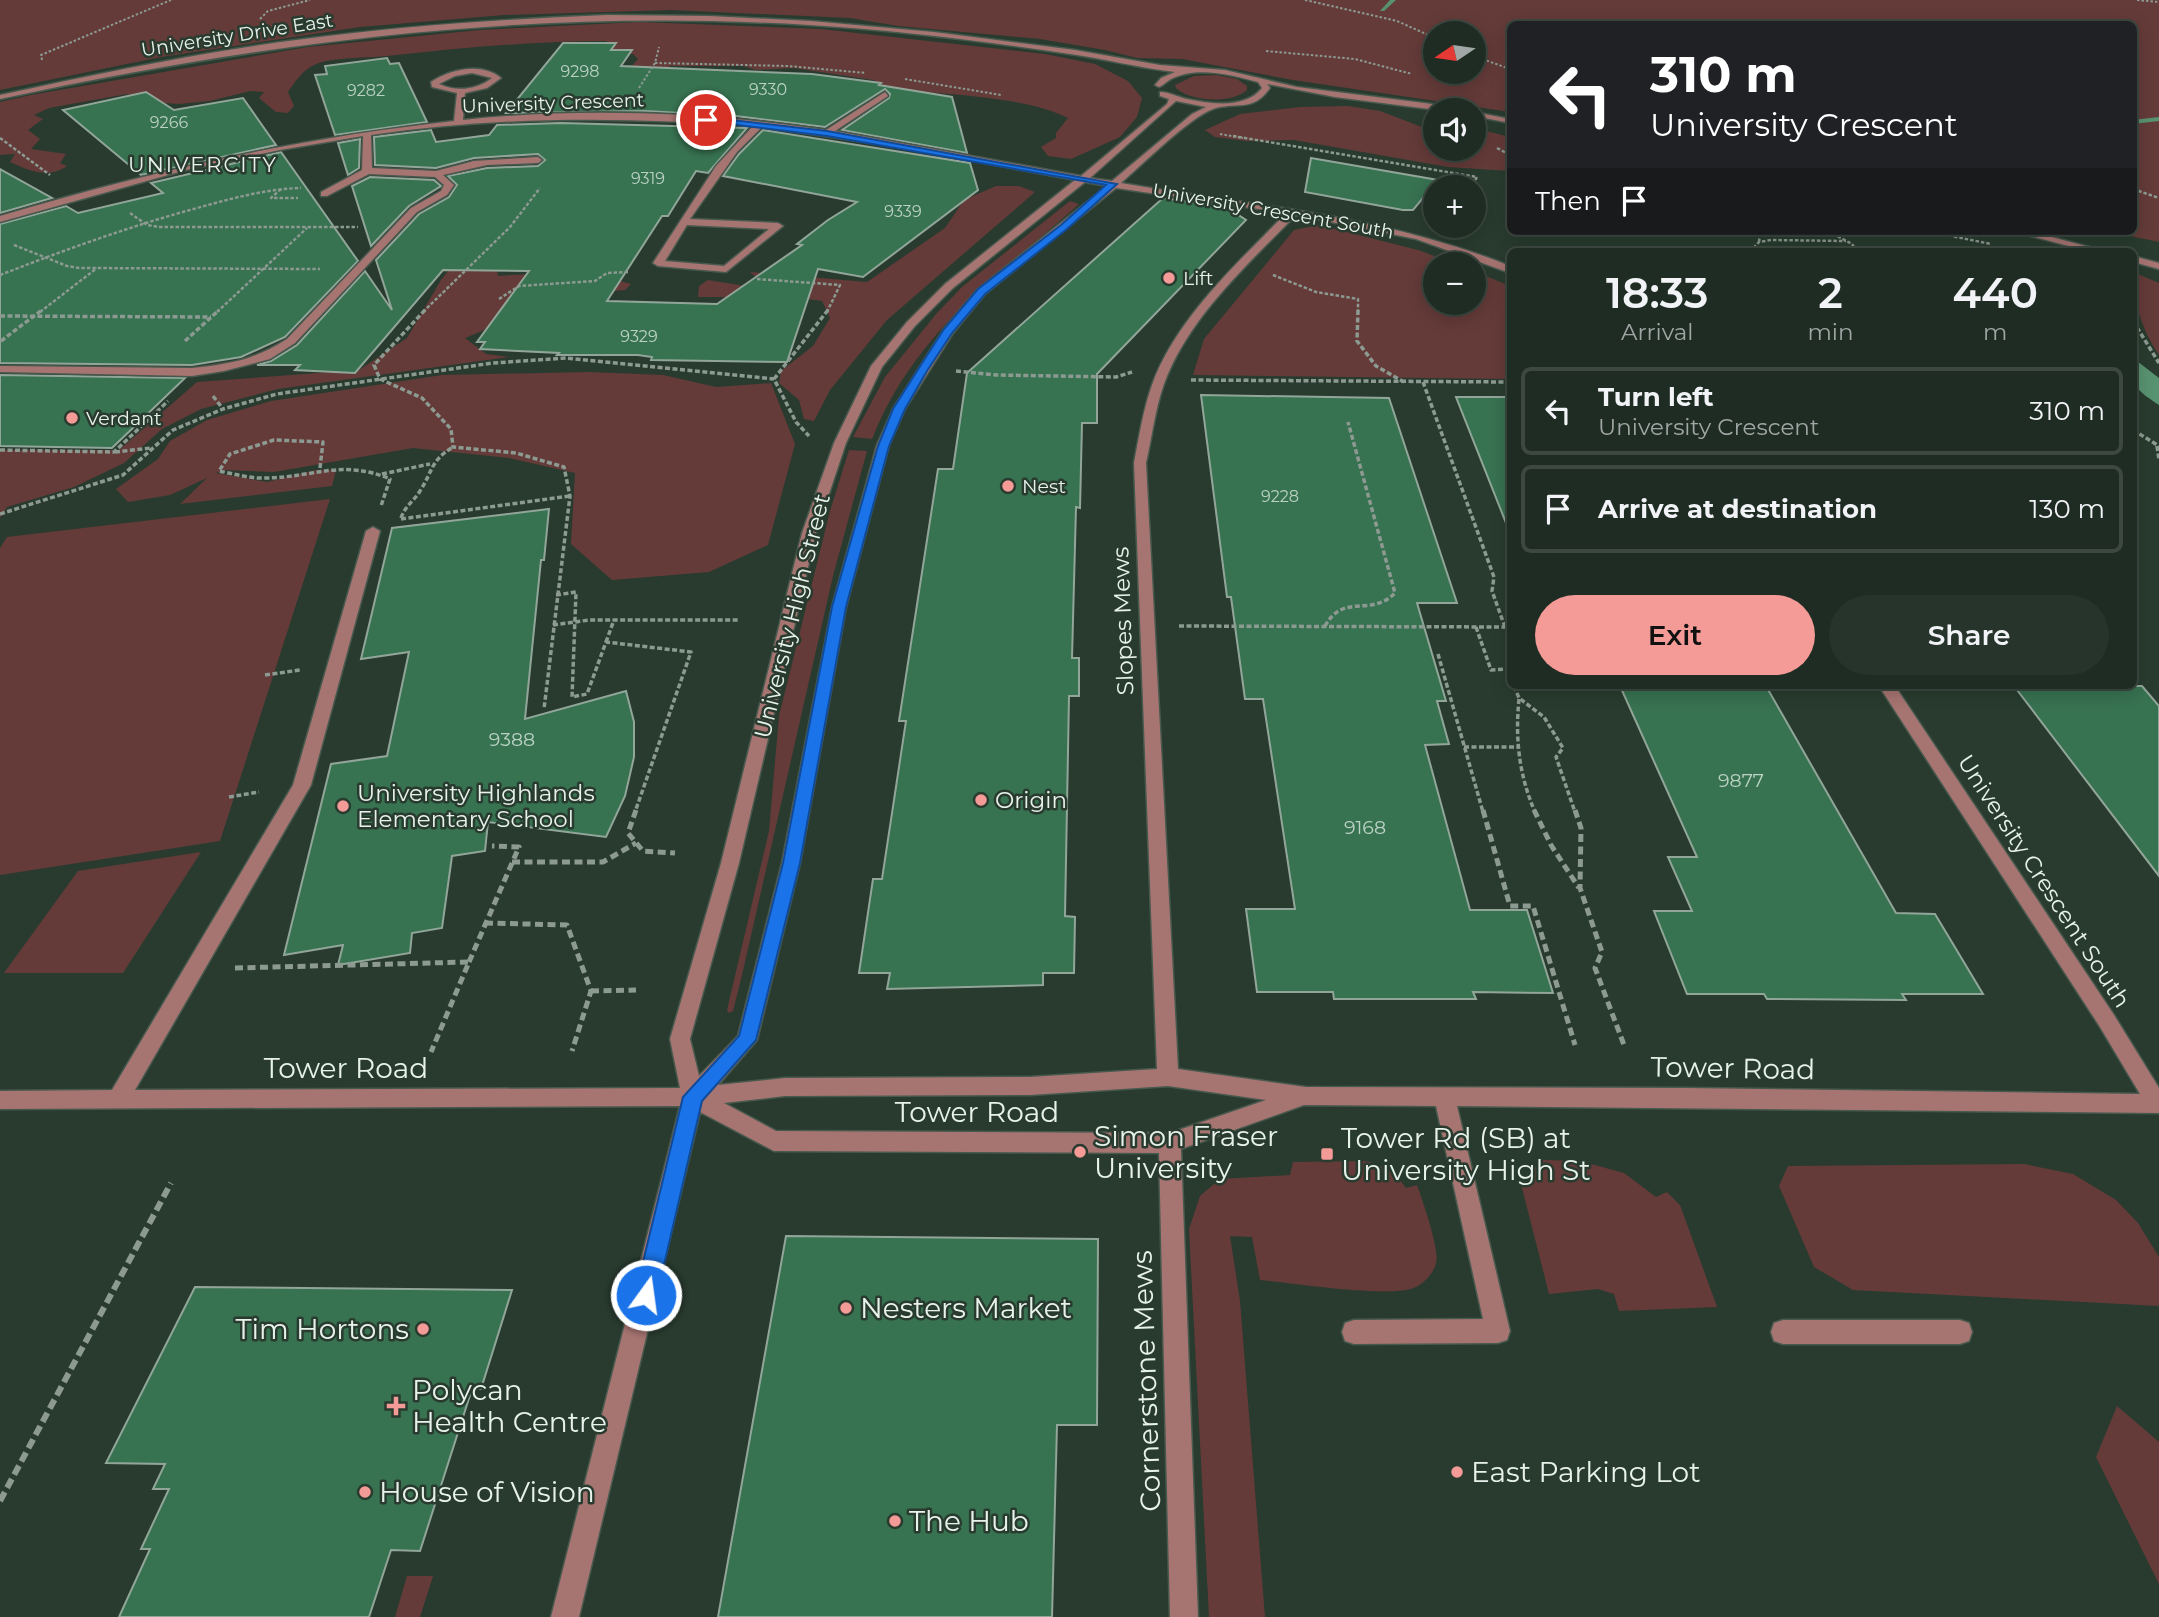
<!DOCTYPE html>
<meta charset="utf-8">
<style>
:root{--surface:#1f2c23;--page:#27342b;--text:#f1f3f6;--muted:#a1a7a6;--line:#3c4841;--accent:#f59b97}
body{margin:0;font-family:Montserrat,sans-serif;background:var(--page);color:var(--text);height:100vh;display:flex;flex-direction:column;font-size:26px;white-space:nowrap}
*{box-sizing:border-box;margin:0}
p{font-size:23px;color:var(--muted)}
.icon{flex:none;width:38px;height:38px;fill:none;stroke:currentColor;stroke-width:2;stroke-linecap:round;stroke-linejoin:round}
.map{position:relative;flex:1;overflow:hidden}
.details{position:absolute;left:1507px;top:248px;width:630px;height:441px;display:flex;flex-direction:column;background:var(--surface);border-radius:10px;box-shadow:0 4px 18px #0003,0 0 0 2px var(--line)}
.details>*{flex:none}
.top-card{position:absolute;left:1507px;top:21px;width:630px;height:214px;border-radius:10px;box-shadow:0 4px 18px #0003,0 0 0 2px var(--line);background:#202124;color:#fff;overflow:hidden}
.needle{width:46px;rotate:257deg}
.fabs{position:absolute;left:1423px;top:21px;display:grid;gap:14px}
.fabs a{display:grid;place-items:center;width:63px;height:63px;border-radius:50%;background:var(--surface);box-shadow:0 4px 18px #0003,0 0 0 2px var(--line);font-size:35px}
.pin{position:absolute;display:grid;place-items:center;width:60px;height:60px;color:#fff;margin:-30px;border:4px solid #fff;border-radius:50%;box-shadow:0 2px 7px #0007}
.me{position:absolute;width:77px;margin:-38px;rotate:14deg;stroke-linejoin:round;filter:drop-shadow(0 0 5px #0008)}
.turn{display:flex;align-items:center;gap:24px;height:147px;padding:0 28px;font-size:32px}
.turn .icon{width:91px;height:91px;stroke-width:2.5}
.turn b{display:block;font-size:49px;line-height:60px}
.then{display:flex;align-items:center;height:66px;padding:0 28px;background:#0003;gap:14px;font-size:26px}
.eta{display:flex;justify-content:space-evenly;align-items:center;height:119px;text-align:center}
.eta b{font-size:42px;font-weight:600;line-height:49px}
.button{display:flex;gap:14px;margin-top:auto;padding:14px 28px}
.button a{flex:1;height:80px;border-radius:42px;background:var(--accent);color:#111;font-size:28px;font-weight:600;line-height:80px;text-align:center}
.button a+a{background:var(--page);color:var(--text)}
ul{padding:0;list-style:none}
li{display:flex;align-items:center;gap:21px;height:88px;margin:0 14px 10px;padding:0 14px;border:4px solid var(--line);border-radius:10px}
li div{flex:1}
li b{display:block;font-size:26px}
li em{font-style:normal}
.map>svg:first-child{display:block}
.green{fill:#643b39;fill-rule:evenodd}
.water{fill:#589371}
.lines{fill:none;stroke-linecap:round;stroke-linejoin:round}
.stream{fill:#589371;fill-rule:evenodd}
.building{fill:#377251;stroke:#91a699;stroke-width:2}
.minor-casing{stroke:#47584d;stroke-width:3}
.path-far4{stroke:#8c9a91;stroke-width:2;stroke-dasharray:2.5 2;stroke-linecap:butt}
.path-far3{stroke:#8c9a91;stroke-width:2.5;stroke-dasharray:3.5 2;stroke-linecap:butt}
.path-far2{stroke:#8c9a91;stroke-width:3.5;stroke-dasharray:5 2.5;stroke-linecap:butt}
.path-far1{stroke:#8c9a91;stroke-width:5;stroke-dasharray:8 4.5;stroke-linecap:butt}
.path{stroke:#8c9a91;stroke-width:6;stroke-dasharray:10 5;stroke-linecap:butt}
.minor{fill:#a67471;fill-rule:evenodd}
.route{fill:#1a73e8;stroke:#114b97;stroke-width:2}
.poi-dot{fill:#f59b97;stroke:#293b2f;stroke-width:2.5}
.labels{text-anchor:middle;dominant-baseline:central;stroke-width:5;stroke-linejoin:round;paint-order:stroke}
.far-number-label{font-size:16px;fill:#bbd2c4}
.far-street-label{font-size:19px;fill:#e7f2eb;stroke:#293b2f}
.far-poi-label{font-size:19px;fill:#e7f2eb;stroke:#293b2f;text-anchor:start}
.number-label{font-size:19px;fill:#bbd2c4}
.far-neighbourhood-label{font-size:21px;letter-spacing:2px;fill:#e7f2eb;stroke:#293b2f}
.street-label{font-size:23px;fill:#e7f2eb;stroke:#293b2f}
.poi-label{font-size:23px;fill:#e7f2eb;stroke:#293b2f;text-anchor:start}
.near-street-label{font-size:28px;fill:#e7f2eb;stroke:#293b2f}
.near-poi-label{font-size:28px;fill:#e7f2eb;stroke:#293b2f;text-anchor:start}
</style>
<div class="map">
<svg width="2159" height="1617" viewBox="0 0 2159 1617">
<rect width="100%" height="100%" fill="#293b2f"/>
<!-- green -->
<g class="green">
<path d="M0,0H2159V242L2107,231H2133V24H1510V112L1293,80L1182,59L1137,58L1105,50L1040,39L898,26L850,18L672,10L504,15L360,27L161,57L0,90ZM1435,33H1474V72H1435Z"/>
<path d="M639,22L821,29L1045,54L1095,64L1128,81L1142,98L1137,117L1120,137L1071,159L1048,156L1041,147L1056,138V133L1068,118C1027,96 932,93 884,89L882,84L873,80L794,68L756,70L743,66H669L671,70L629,69L638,59L633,54L605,49L612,44L606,41C533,41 460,48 387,56C369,58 330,57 314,65C303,70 294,83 288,92L294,106L288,113L276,112L259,98L264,92L250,91L210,101L179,104L148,102L127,94L49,108L34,115L43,119L28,130L40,139L31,149L66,154L60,163L67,166C48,179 30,171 10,162L15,154L0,155V102L31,95L308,47L480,30Z"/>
<path d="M1216,75L1237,79L1247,86V90C1231,104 1191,102 1176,88L1175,85L1194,76Z"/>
<path d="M1348,106L1380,111L1435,132V149H1474V128L1510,137V171L1448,167L1294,140L1247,141L1215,137L1205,130L1240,114L1300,107Z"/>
<path d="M996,186H1019L1035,192L887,320L830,390L814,421L804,419L799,400L779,383L781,371L813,346L830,318L822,301L794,297H698L699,286L708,280L758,288L765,284L750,272L867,282L945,228L964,200Z"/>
<path d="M1070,201L1079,204C997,277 915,331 872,439L853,437L885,377L937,313L962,287Z"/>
<path d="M1319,225L1418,250L1456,264H1435V303H1474V271L1510,286V379L1193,375L1204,339L1294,230Z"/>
<path d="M457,260L497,270L498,276C541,273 589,272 631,284L625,290L533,298L482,331L465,338L486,354L509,357L278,389L201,409L162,429L124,463L74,487L7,507L0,518V450H119L197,382L359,370L407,338L441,280Z"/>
<path d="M2133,272L2159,283V355C2142,331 2133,301 2133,272Z"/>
<path d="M589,372L663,375L716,387L771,383L795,444L768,545L709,572L612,580L571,544L575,473L509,458L413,448L274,472L224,470L216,473L267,482L316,470H336L332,486L180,504L207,478L170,495L128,502L116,489L158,459L170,441L207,420L271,401L442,375Z"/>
<path d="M849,450L867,451L833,576L742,975L733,1011L729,1013L727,1010L769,831L779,716L830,511Z"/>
<path d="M330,499L220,841L0,875V548L7,537Z"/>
<path d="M201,852L123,973H4L78,871Z"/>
<path d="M1543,1160L1580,1161L1624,1173L1656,1197L1667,1192L1680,1205L1717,1307L1619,1311L1614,1294L1598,1289L1549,1294L1520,1180Z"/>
<path d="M1364,1161C1383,1164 1394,1172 1406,1188L1417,1185C1422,1199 1440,1250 1436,1263C1434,1273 1425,1282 1416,1287C1394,1299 1290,1283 1260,1280L1252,1237L1230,1236L1240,1301L1265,1617H1209L1189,1229L1200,1196L1220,1179L1290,1175L1293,1162Z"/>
<path d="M2024,1164L2073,1174L2116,1200L2138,1223L2159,1257V1306L1853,1290L1814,1267L1779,1186L1788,1166Z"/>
<path d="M2117,1406L2159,1442V1584L2096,1457Z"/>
<path d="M407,1576H433L420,1617H395Z"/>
</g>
<!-- water -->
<path class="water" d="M2133,358L2159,378V405C2135,389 2133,388 2133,358Z"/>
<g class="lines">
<!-- stream -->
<g class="stream">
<path d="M1390,0H1396L1384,11H1380Z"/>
<path d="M2159,117V121L2133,124V120Z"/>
</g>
</g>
<!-- building -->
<g class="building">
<path d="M563,43H616L611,50H632L621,66L812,74L881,83L879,85L952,97L967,153L842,130L889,98L890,94L885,89L825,127L736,116L645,111L506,113Z"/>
<path d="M387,58L390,64L399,63L427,122L335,135L315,75L327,74L325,66Z"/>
<path d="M146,92L174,110L243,98L276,145L141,175L63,110Z"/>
<path d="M561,123L747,128L708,173L696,171L668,216H662L607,301L717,304L802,245L797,244L828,220L857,202L723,176L739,154L763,130L970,163L978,190L863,277L818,269L787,362L651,360L652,357L638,355H557L559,353L480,349L485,342H477L529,271L443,270L355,373L295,370L300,365H257L271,361L297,345L365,271L392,310L376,260L419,214L449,197L457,185L448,176L487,168L538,166L545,160L538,154L474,158L436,168L375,165L374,137L431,130L436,142L489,135L497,125Z"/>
<path d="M360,139L359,168L348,175L338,143Z"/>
<path d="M281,152L358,261L285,337L241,357L192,365L0,363V224L66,206L78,213L163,193L151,183Z"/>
<path d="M1311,158L1438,180L1413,210H1403L1305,192Z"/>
<path d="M0,169L52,198L0,213Z"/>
<path d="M370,177L434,180L441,186L409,206L371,246L352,186Z"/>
<path d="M1163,198L1226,207L1246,220L1097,374V423H1082L1080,508L1076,507L1072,658H1079V696H1069L1065,916L1075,917L1074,973H1043V985L887,989L890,973H859L873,879H882L906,721H899L938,469H953L967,373Z"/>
<path d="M0,375L185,378L112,448L0,446Z"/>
<path d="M1201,395L1389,398L1457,603H1417L1446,701H1437L1449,744L1425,745L1470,910H1527L1553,993L1473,992L1476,999H1334L1333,992H1257L1246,909H1295L1263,699H1245L1231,597H1227Z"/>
<path d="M1456,397H1510V527L1508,528Z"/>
<path d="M549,509L544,560H541L525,719L626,691L634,722V757L625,796L606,837L488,822L485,851L452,856L442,928L412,933L410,953L338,965L343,945L284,955L331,764L387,756L409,652L361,659L392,528Z"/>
<path d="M1620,686H1766L1896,913L1935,914L1983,994H1902L1906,1000L1767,999L1764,994H1687L1654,911H1692L1668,857H1697Z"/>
<path d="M2014,686H2142L2159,706V876Z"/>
<path d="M786,1236L1098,1239L1097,1425H1057L1052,1617H718Z"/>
<path d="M195,1287L512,1290L481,1389H472L420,1551L391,1550L369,1617H119L150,1549H141L169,1489H153L165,1464L106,1463Z"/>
</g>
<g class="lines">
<!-- minor casing -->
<g class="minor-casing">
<g id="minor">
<path d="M607,15L709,16L811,21L934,32L1075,50L1160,65L1225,70L1297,87L1432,104L1455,110H1437L1335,97L1267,84L1270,88C1253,112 1239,102 1216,108C1193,114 1142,165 1121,183C1255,206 1383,215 1510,266V273L1416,239L1296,215C1248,264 1188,318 1164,384C1155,409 1152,437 1146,463L1178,1069L1306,1087L1686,1088L2140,1094L2100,1027L1879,686H1895L2114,1015L2159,1088V1113L1457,1106L1510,1331L1507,1340L1498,1343L1354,1344L1345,1341L1342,1332L1345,1323L1354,1320L1483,1319L1436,1106L1304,1105L1181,1149L1198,1617H1170L1159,1153L774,1151L700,1112L579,1617H551L680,1106L0,1109V1091L112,1090L293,785L366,531L373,527L380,531L311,785L135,1090L680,1088L670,1039L721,863L802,533L834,443L871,366L907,322L945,284L1075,180L901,147L762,127L737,152L690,219L778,223L783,226L726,272L658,266L653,263L716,166L753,126C625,117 497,116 371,135L372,168L436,171L474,161L538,157L542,160L538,163L487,165L443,175L454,185L447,195L417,212L295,343L270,359L224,371L192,376L0,372V366L192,368C230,364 254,360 287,339L411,208L441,191L444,185L435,177L369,174L327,196H321V192L362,170L363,136L280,150L186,170L0,222V216C150,171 299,138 454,121L457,93L432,87L431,82C450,69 482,62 501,78L487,88L465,93L463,120C582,107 707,112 826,130L885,92L888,96L835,131L1081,176L1167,104L1169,99L1160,96V92C1169,92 1178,97 1187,99C1210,104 1246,109 1262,88L1258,82C1233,75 1198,66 1173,78C1168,80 1164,85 1159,87L1155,85L1161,78L1175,72C1140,68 1105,59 1070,54C983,41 896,30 809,25C531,8 271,41 0,99V95C101,73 202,52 304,39C405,26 505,19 607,15ZM472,73L492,78C477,90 456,92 439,84L455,76ZM1176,101L1206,107L1192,114L1112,181L1090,178ZM1085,182L1107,186L977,290L944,329L893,409L877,445L832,607L782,863L738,1036L699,1076L690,1039L739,863L816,533L846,443L882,367L915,326L953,288ZM1116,188L1286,213C1238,263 1176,318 1152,385C1143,410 1139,437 1134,463L1157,1069L1030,1077L785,1078L718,1085L757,1040L800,863L846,607L889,445L905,409L953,333L985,294ZM687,225L769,229L724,266L665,261ZM1168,1086L1266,1100L1170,1133L776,1131L724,1103L785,1096L1030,1095Z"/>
<path d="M1474,112L1510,119V123L1474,116Z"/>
<path d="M2012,231H2029L2108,252H2091Z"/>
<path d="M2133,256L2159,263V269L2133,262Z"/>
<path d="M1783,1320H1960L1969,1323L1972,1332L1969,1341L1960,1344H1783L1774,1341L1771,1332L1774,1323Z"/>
</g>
</g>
<!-- path-far4 -->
<g class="path-far4">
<path d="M1305,0L1397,21L1435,38"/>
<path d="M2137,0L2159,2"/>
<path d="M260,19L268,11L310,0"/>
<path d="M1266,51L1355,59L1412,74"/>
<path d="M1474,56L1510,69"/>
<path d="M42,60L41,55L171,0"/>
<path d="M655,63L788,66L866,73"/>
<path d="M905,79L1001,95"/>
<path d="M639,88L655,63L659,47"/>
<path d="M1220,134L1243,138"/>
</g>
<!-- path-far3 -->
<g class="path-far3">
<path d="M1233,136L1477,177L1471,187"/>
<path d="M0,138L50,175"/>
<path d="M1497,148L1510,155"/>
<path d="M281,189L271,198H298"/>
<path d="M2133,189L2159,198"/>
<path d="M130,213L147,225L159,227H358"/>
<path d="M1828,231L1852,244L1857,252"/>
<path d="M1927,231L1991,244"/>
<path d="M1759,242L1760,234L1777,231"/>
<path d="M14,245L67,266L79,268L320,269"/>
<path d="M1750,252L1759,242L1771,240L1846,241"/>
<path d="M0,275C62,251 125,228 190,210C226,200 263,189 301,188"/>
<path d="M1273,275L1316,292L1358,299V312"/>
<path d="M757,279L840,285L827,312"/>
<path d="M499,299L519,286L595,281L607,273L630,272"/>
<path d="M40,312L97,268"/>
<path d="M217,312L307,228"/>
<path d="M423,312L510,227L540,188"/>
</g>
<!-- path-far2 -->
<g class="path-far2">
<path d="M425,310L374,365L380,379L422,398L451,429L453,447L516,453L564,467L570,496L544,709"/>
<path d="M1358,310L1357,341L1376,366L1404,382"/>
<path d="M0,316L211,317"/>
<path d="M2133,321L2159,363"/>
<path d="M1,341L42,310"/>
<path d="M185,341L219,310"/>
<path d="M956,371L997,375L1116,377L1132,372"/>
<path d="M774,379L828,310"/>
<path d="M1191,380L1510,382"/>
<path d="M1423,382L1494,577L1492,591L1505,627"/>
<path d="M213,396L223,409"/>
<path d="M2133,430L2159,446"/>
<path d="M2157,446L2159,460"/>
<path d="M0,450L114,452L168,401"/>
<path d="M115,452L151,448"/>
<path d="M320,468L323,442L274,440L230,454L219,471C235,474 251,479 267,478C314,477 343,459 390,479L381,506"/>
<path d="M382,474L430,464"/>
<path d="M0,514L123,475L173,430L223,409L277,394L493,363L566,358L774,379L796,422L809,436"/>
<path d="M401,518C405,506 414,501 420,491C433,471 430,461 453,447"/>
<path d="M401,519L570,496"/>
<path d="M556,595L576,592L572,697L587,694L606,642L691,652L635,812"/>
<path d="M553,625L589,620H740"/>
<path d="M1179,626L1510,627"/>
<path d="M1325,626C1344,592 1370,618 1395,593L1348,422"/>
<path d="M1476,627L1491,670L1507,669L1510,678"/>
<path d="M606,642L614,620"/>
<path d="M1438,654L1483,812"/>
<path d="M265,675L300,670"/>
<path d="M1514,686L1519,698L1544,717L1563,748L1556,757L1575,812"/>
<path d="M1519,699C1515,739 1519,775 1535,812"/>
<path d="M1464,747H1517"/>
<path d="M229,797L259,792"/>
</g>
<!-- path-far1 -->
<g class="path-far1">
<path d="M636,810L628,833L643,851L675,853"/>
<path d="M1483,810L1510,906H1533L1575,1045"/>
<path d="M1534,810L1551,845L1579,888"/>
<path d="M1575,810L1581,828L1580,888L1602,952L1595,968L1624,1045"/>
<path d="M512,862H603L636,843"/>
<path d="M485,923L567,925L591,991L572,1051"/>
<path d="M469,962L519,847L492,846"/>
<path d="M235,968L469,962L431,1052"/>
<path d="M591,991L636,990"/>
</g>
<!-- path -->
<path class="path" d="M0,1501L171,1183"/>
<!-- minor -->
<use href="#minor" class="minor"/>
</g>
<!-- route -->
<path class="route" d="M706,117L827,131L1117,184L1067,229L985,294L952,333L927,371L905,409L889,446L846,607L800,863L756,1040L702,1101L657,1295L654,1303L646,1306L638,1303L635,1295L683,1097L739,1036L783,863L832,607L878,446L893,409L917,371L944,329L978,289L1061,225L1106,185L827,136L704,121Z"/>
<!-- markers -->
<g class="poi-dot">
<circle cx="1169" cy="278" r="7"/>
<circle cx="72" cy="418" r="7"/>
<circle cx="1008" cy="486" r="7"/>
<circle cx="981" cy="800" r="7"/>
<circle cx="343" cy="806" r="7"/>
<circle cx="1080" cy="1152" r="7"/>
<rect x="1320" y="1147" width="14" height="14" rx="3.5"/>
<circle cx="846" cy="1308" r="7"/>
<circle cx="423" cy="1329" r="7"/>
<path d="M392.5 1395.5h7v7h7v7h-7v7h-7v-7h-7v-7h7z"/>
<circle cx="1457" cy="1472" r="7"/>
<circle cx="365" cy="1492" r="7"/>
<circle cx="895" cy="1521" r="7"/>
</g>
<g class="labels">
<!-- far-number labels -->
<g class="far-number-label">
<text x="580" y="71">9298</text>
<text x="768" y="89">9330</text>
<text x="366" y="90">9282</text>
<text x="169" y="122">9266</text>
<text x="648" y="178">9319</text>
<text x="903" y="211">9339</text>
<text x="639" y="336">9329</text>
<text x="1280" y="496">9228</text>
</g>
<!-- far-street labels -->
<g class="far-street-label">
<text transform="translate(237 35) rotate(-9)">University Drive East</text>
<text transform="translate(553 103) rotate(-2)">University Crescent</text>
<text transform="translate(1273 211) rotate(10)">University Crescent South</text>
</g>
<!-- far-poi labels -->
<g class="far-poi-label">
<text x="1183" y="278">Lift</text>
<text x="86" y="418">Verdant</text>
<text x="1022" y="486">Nest</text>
</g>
<!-- number labels -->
<g class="number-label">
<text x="512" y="739">9388</text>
<text x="1741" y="780">9877</text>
<text x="1365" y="827">9168</text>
</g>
<!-- far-neighbourhood labels -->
<g class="far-neighbourhood-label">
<text x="203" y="164">UNIVERCITY</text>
</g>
<!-- street labels -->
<g class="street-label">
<text transform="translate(792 616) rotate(-76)">University High Street</text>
<text transform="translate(1123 621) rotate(-92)">Slopes Mews</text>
<text transform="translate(2044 881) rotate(57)">University Crescent South</text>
</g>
<!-- poi labels -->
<g class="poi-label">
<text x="357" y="793">University Highlands<tspan x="357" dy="26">Elementary School</tspan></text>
<text x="995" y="800">Origin</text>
</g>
<!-- near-street labels -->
<g class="near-street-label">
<text x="346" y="1068">Tower Road</text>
<text transform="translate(1733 1068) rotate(1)">Tower Road</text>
<text x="977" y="1112">Tower Road</text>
<text transform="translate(1146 1381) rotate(-92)">Cornerstone Mews</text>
</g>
<!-- near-poi labels -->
<g class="near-poi-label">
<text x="1094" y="1136">Simon Fraser<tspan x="1094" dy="32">University</tspan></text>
<text x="1341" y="1138">Tower Rd (SB) at<tspan x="1341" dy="32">University High St</tspan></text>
<text x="860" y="1308">Nesters Market</text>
<text x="409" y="1329" text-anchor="end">Tim Hortons</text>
<text x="412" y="1390">Polycan<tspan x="412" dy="32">Health Centre</tspan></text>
<text x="1471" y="1472">East Parking Lot</text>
<text x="379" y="1492">House of Vision</text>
<text x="909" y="1521">The Hub</text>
</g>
</g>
</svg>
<div class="fabs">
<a><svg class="needle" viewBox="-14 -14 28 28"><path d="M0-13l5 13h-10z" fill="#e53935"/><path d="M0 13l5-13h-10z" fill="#a1a7a6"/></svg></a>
<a><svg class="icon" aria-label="sound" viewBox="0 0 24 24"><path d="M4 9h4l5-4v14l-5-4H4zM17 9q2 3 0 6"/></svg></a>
<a>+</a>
<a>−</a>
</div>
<div class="pin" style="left:706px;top:120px;background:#d93025"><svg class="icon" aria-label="arrive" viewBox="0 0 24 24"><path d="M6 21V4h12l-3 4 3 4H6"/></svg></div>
<svg class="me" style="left:646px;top:1295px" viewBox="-20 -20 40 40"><circle r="17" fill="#1a73e8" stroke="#fff" stroke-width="3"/><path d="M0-11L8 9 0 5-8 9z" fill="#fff"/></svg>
<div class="top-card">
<div class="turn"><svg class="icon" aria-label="left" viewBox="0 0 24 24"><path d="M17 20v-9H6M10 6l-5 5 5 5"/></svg><div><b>310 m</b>University Crescent</div></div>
<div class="then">Then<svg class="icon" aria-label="arrive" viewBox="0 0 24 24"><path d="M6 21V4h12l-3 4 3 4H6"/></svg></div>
</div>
<section class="details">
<div class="eta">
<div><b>18:33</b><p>Arrival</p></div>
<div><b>2</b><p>min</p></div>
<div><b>440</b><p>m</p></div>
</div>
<ul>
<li><svg class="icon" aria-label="left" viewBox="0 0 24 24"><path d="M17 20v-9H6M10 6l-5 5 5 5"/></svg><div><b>Turn left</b><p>University Crescent</p></div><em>310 m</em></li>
<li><svg class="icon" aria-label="arrive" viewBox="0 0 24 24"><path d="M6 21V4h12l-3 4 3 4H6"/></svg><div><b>Arrive at destination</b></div><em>130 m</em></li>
</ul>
<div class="button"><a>Exit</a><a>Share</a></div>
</section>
</div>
